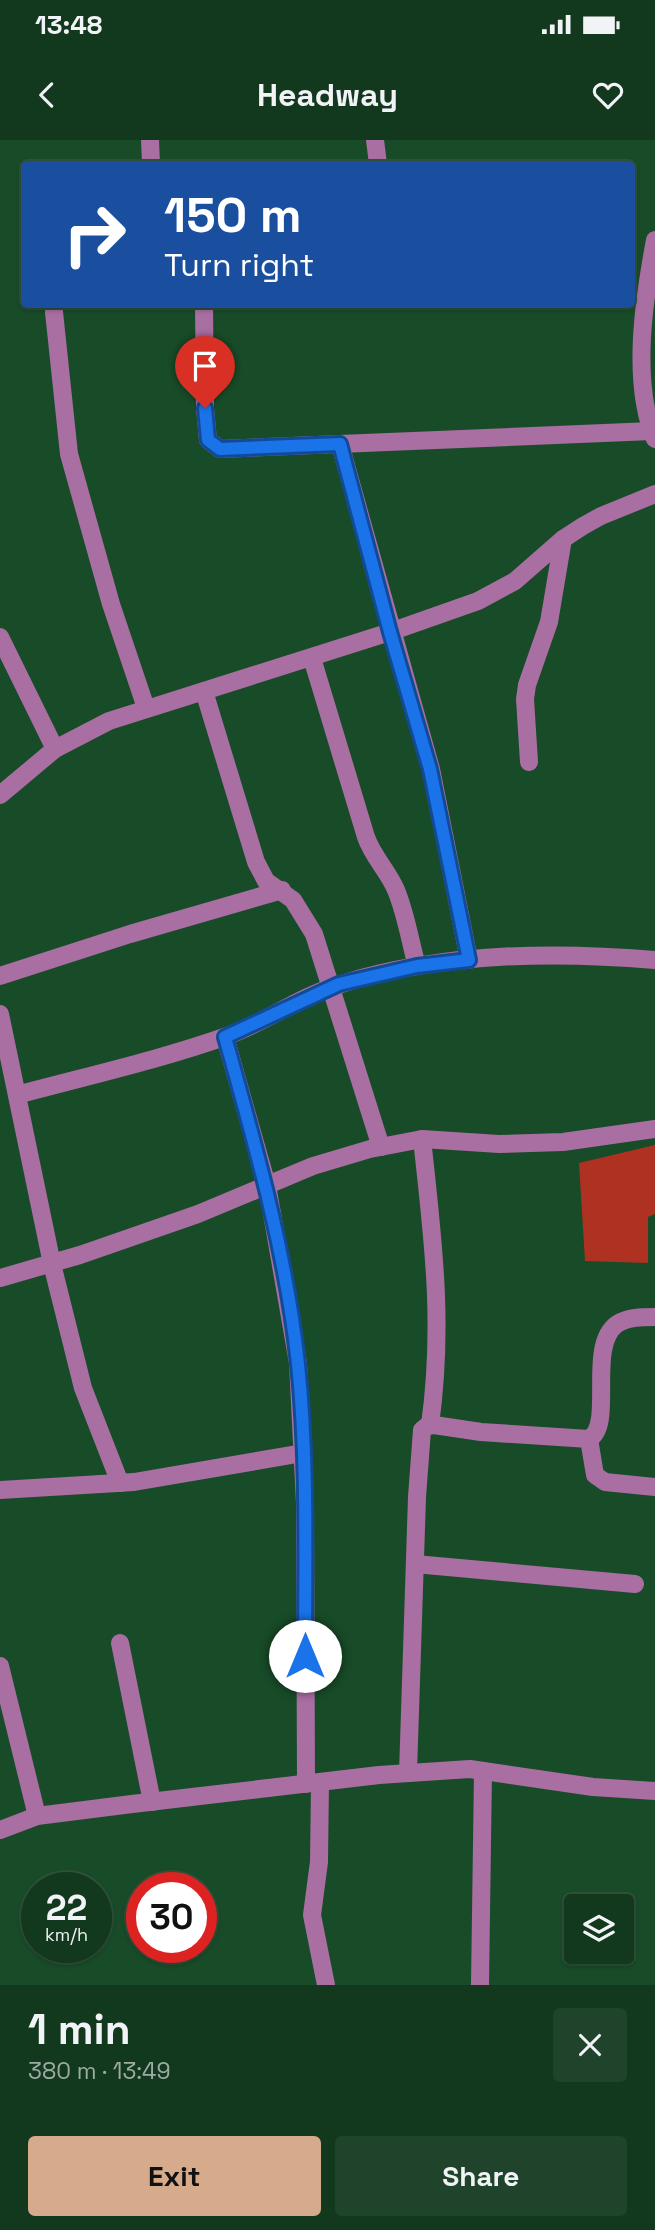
<!DOCTYPE html>
<meta charset="utf-8">
<style>
:root{--surface:#12381e;--page:#1f432b;--text:#f1f3f6;--muted:#9caca4;--line:#31523c;--accent:#d6ab8b}
body{margin:0;font-family:"Space Grotesk",sans-serif;background:var(--page);color:var(--text);height:100vh;display:flex;flex-direction:column;font-size:26px;white-space:nowrap}
*{box-sizing:border-box;margin:0}
p{font-size:23px;color:var(--muted)}
.icon{flex:none;width:38px;height:38px;fill:none;stroke:currentColor;stroke-width:2;stroke-linecap:round;stroke-linejoin:round}
.map{position:relative;height:1845px;overflow:hidden}
.sheet{display:flex;flex-direction:column;background:var(--surface);flex:1}
.sheet>*{flex:none}
.banner{position:absolute;left:21px;top:21px;width:614px;height:147px;border-radius:7px;box-shadow:0 2px 5px #0004,0 0 0 2px var(--line);background:#1a4fa0;color:#fff;overflow:hidden}
.controls{position:absolute;left:564px;top:1754px;display:grid;gap:14px}
.controls a{display:grid;place-items:center;width:70px;height:70px;border-radius:7px;background:var(--surface);box-shadow:0 2px 5px #0004,0 0 0 2px var(--line);font-size:35px}
.speed{position:absolute;left:21px;top:1732px;display:flex;gap:14px;font-size:35px;font-weight:700;text-align:center}
.speed>*{display:grid;place-content:center;width:91px;height:91px;border-radius:50%;background:var(--surface);box-shadow:0 2px 5px #0004,0 0 0 2px var(--line);line-height:1}
.speed small{font-size:18px;font-weight:400}
.speed .limit{border:10px solid #d22;background:#fff;color:#111}
.pin{position:absolute;display:grid;place-items:center;width:60px;height:60px;color:#fff;margin:-72px -30px;border-radius:50% 50% 50% 0;rotate:-45deg;box-shadow:0 0 7px #0007}
.pin .icon{rotate:45deg}
.me{position:absolute;width:77px;margin:-38px;rotate:0deg;stroke-linejoin:round;filter:drop-shadow(0 0 5px #0008)}
.turn{display:flex;align-items:center;gap:24px;height:147px;padding:0 28px;font-size:32px}
.turn .icon{width:91px;height:91px;stroke-width:2.5}
.turn b{display:block;font-size:49px;line-height:60px}
.round{display:grid;place-items:center;flex:none;width:74px;height:74px;border-radius:7px;background:var(--page)}
.overview{display:flex;align-items:center;justify-content:space-between;height:119px;padding:0 28px}
h1{font-size:42px;font-weight:700;line-height:52px}
.primary-button{display:flex;gap:14px;margin-top:auto;padding:14px 28px}
.primary-button a{flex:1;height:80px;border-radius:7px;background:var(--accent);color:#111;font-size:28px;font-weight:700;line-height:80px;text-align:center}
.primary-button a+a{background:var(--page);color:var(--text)}
.status{display:flex;justify-content:space-between;align-items:center;height:49px;padding:0 35px;background:var(--surface);direction:ltr}
.status svg{height:19px;fill:currentColor}
header{display:flex;justify-content:space-between;align-items:center;height:91px;padding:0 28px;background:var(--surface);font-size:32px;font-weight:700}
.map>svg:first-child{display:block}
.green{fill:#af3121}
.lines{fill:none;stroke-linecap:round;stroke-linejoin:round}
.minor{stroke:#a96ea2;stroke-width:18}
.route-casing{stroke:#114b97;stroke-width:18}
.route{stroke:#1a73e8;stroke-width:12}
</style>
<div class="status"><b>13:48</b><svg viewBox="0 0 49 12"><path d="M0 12V9h3v3zM5 12V6h3v6zM10 12V3h3v9zM15 12V0h3v12zM26 1h20v11H26zM47 4h2v5h-2z"/></svg></div>
<header><svg class="icon" aria-label="back" viewBox="0 0 24 24"><path d="M15 5l-7 7 7 7"/></svg>Headway<svg class="icon" aria-label="heart" viewBox="0 0 24 24"><path d="M12 20l-8-8c-3-5 5-10 8-4 3-6 11-1 8 4z"/></svg></header>
<div class="map">
<svg width="655" height="1845" viewBox="0 0 655 1845">
<rect width="100%" height="100%" fill="#184b28"/>
<!-- green -->
<path class="green" d="M655,1005V1074L648,1077V1123L585,1121L579,1023Z"/>
<g class="lines">
<!-- minor -->
<g class="minor">
<path d="M150,0L151,24"/>
<path d="M375,0L378,24"/>
<path d="M655,100C644,159 631,242 655,299"/>
<path d="M204,164L205,268L208,300L220,309L652,291"/>
<path d="M54,172L69,314L111,464L146,568"/>
<path d="M340,304L431,629L469,820"/>
<path d="M0,497L55,609"/>
<path d="M312,518L366,697C373,717 388,731 396,750C406,774 410,801 417,826"/>
<path d="M204,551L256,722L266,741L293,760L314,794L381,1007"/>
<path d="M529,622L525,559L527,545L549,482L563,399"/>
<path d="M0,655L55,609L109,581L390,492L478,461L515,441L563,399L583,386L601,376L655,354"/>
<path d="M0,836L130,794L282,750"/>
<path d="M0,874L52,1124L83,1248L120,1343"/>
<path d="M225,897L267,1045L298,1223L305,1363L306,1644"/>
<path d="M17,955C87,936 159,920 227,896C266,882 299,857 338,845C438,813 551,811 655,820"/>
<path d="M422,999C433,1100 444,1183 430,1285"/>
<path d="M0,1138L80,1115L198,1074L313,1026L370,1009L422,999L499,1004L563,1002L655,989"/>
<path d="M589,1299L595,1335L605,1342L655,1347"/>
<path d="M0,1350L134,1342L303,1313"/>
<path d="M415,1424L635,1444"/>
<path d="M120,1503L152,1662"/>
<path d="M0,1526L37,1676"/>
<path d="M408,1633L417,1357L422,1290L427,1286L434,1285L481,1292L589,1299C615,1285 586,1206 617,1184C628,1177 642,1177 655,1177"/>
<path d="M320,1642L319,1722L312,1775L326,1845"/>
<path d="M0,1690L37,1676L132,1664L379,1635L470,1629L593,1647L655,1651"/>
<path d="M480,1845L483,1631"/>
</g>
</g>
<g class="lines">
<!-- route casing -->
<g class="route-casing">
<path id="route" d="M205,268L208,300L220,309L340,304L390,492L430,629L469,820L417,826L339,844L225,897C255,1004 286,1112 298,1224C308,1321 305,1419 305,1516"/>
</g>
<!-- route -->
<use href="#route" class="route"/>
</g>
</svg>
<div class="controls">
<a><svg class="icon" aria-label="layers" viewBox="0 0 24 24"><path d="M12 4l9 5-9 5-9-5zM3 14l9 5 9-5"/></svg></a>
</div>
<div class="speed"><div>22<small>km/h</small></div><div class="limit">30</div></div>
<div class="pin" style="left:205px;top:268px;background:#d93025"><svg class="icon" aria-label="arrive" viewBox="0 0 24 24"><path d="M6 21V4h12l-3 4 3 4H6"/></svg></div>
<svg class="me" style="left:305px;top:1516px" viewBox="-20 -20 40 40"><circle r="19" fill="#fff"/><path d="M0-13L10 11 0 6-10 11z" fill="#1a73e8"/></svg>
<div class="banner">
<div class="turn"><svg class="icon" aria-label="right" viewBox="0 0 24 24"><path d="M7 20v-9h11M14 6l5 5-5 5"/></svg><div><b>150 m</b>Turn right</div></div>
</div>
</div>
<section class="sheet">
<div class="overview"><div><h1>1 min</h1><p>380 m · 13:49</p></div><a class="round"><svg class="icon" aria-label="close" viewBox="0 0 24 24"><path d="M6 6l12 12M18 6L6 18"/></svg></a></div>
<div class="primary-button"><a>Exit</a><a>Share</a></div>
</section>
